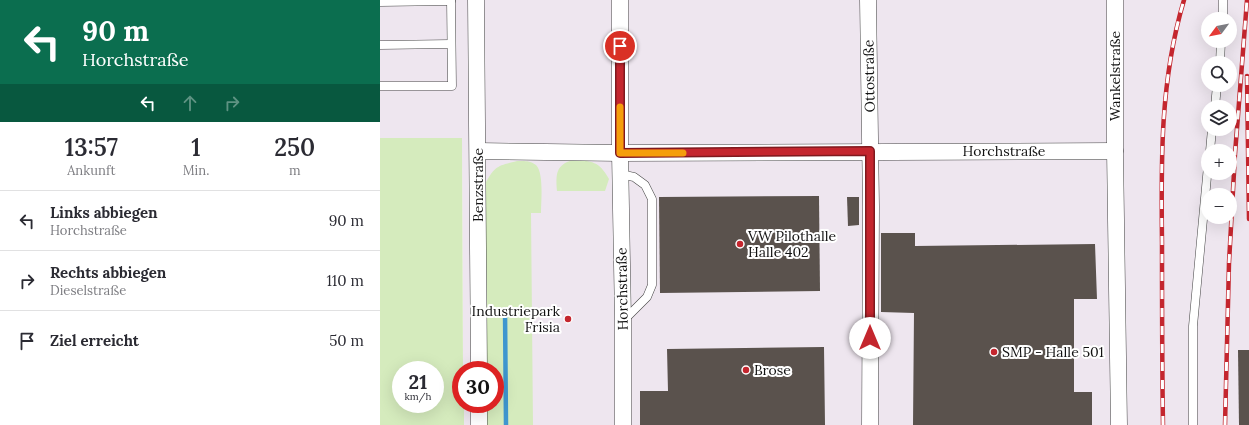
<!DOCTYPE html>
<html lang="de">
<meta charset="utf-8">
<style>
:root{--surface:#fff;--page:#f2f2f3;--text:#2b2b33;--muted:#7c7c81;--line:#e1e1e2}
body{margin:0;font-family:Lora,serif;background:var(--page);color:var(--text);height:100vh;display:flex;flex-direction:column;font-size:15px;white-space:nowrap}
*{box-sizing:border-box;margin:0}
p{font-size:13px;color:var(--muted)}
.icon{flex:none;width:22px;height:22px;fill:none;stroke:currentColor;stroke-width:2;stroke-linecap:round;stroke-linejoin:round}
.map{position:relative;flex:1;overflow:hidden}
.details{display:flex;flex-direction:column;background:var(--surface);width:380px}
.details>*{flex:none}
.top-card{background:#0b6e4f;color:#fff;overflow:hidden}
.needle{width:26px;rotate:238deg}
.buttons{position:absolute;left:821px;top:12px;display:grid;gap:8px}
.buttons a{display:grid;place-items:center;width:36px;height:36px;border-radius:50%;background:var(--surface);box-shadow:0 4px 16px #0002;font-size:20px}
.speed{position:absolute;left:12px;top:361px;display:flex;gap:8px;font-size:20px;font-weight:700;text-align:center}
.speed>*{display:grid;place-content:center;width:52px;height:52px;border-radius:50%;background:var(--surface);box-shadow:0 4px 16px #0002;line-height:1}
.speed small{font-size:10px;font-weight:400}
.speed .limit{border:6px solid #d22;background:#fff;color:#111}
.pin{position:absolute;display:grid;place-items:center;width:34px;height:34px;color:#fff;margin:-17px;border:2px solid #fff;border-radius:50%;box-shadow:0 1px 4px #0007}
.me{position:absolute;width:44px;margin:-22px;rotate:0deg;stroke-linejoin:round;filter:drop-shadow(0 0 3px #0008)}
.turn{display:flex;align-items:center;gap:14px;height:84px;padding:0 16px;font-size:18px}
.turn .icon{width:52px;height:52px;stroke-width:2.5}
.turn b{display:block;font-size:28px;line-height:34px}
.lanes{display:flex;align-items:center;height:38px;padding:0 16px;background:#0003;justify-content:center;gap:20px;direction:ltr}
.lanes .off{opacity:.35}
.eta{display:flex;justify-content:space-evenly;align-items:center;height:68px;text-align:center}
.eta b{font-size:24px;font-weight:600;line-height:28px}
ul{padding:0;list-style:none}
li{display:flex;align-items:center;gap:12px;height:60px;padding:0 16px;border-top:1px solid var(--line)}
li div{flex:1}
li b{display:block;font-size:15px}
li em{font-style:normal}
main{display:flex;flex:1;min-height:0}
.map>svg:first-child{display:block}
.industrial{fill:#eee6ef;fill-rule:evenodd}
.green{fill:#d5ebbd;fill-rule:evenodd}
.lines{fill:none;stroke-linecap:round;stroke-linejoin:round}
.stream{stroke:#3f96cf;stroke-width:4.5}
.building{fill:#5a524d}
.service-casing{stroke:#444;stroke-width:9}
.minor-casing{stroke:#444;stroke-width:17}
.service{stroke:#fff;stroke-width:8}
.minor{stroke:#fff;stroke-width:16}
.rail-casing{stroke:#c4262e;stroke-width:4.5}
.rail{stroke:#fff;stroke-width:3;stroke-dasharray:9;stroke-linecap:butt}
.route-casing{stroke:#7f191e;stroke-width:10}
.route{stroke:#c4262e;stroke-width:7}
.slow{stroke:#f59e0b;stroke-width:7}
.poi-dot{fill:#c4262e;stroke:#fff;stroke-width:1.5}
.labels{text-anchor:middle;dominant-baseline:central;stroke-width:4;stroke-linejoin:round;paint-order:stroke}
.street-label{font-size:14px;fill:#111;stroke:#fff}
.poi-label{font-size:14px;fill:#111;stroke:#fff;text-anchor:start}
</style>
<main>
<section class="details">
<div class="top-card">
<div class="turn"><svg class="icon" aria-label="left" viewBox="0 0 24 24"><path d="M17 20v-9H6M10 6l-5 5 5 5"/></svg><div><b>90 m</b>Horchstraße</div></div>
<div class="lanes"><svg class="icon" aria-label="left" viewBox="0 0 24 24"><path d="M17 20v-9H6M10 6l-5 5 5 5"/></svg><svg class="icon off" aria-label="ahead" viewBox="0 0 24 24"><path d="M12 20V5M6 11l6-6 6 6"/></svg><svg class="icon off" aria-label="right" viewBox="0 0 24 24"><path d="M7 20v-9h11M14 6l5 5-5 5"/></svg></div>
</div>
<div class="eta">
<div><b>13:57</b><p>Ankunft</p></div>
<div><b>1</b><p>Min.</p></div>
<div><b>250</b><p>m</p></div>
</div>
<ul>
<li><svg class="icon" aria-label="left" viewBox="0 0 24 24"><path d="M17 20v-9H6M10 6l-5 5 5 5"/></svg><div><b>Links abbiegen</b><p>Horchstraße</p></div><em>90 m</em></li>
<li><svg class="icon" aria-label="right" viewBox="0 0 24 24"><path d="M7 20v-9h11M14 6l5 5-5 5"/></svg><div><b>Rechts abbiegen</b><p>Dieselstraße</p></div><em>110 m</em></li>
<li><svg class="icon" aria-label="arrive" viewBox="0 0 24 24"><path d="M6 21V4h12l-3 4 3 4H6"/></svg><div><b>Ziel erreicht</b></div><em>50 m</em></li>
</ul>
</section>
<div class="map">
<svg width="869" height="425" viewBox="0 0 869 425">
<rect width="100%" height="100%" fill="#fffdf5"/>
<!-- industrial -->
<path class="industrial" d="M0,0H869V425H84V404H115V370H83L82,138H0ZM828,19H850V41H828ZM828,63H850V85H828ZM828,107H850V129H828ZM828,151H850V173H828ZM828,195H850V217H828Z"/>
<!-- green -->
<g class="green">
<path d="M0,138H82L83,370H81V404H84V425H0ZM21,370H55V404H21Z"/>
<path d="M193,160C212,161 219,161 229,179L225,191H177C176,175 175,165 193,160Z"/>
<path d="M137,161C143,161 150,160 156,165C164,173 161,201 161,213H151L153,425H105L104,404H115V370H104L105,184C115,166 117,166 137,161Z"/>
</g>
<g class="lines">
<!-- stream -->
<path class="stream" d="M125,310L126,425"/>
</g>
<!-- building -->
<g class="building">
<path d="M439,196L440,291L280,293L279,197Z"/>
<path d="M467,197H479V225L468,226Z"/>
<path d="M501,233H535V246L715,244L717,299H694V392H712V425H533L534,313L501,312Z"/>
<path d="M444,347L445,425H260V391H288L287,349Z"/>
<path d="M858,350H869V425H859Z"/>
</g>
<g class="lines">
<!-- service casing -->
<g class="service-casing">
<g id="service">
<path d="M0,2L71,1"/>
<path d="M843,19V0"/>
<path d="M0,45L71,44"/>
<path d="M840,63L841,41"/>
<path d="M0,86H72L71,0"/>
<path d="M835,107L837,85"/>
<path d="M830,151L832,129"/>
<path d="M240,174L254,177L265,185L272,199V285L267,297L244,320"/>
<path d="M813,425V326L828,166"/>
</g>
</g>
<!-- minor casing -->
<g class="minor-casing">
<g id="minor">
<path d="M96,0L99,370"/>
<path d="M488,0L491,206L490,425"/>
<path d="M735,0V151"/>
<path d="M98,151L240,153V0"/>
<path d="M99,404V425"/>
<path d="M243,425V320L240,153L735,151L739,425"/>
</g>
</g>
<!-- service -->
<use href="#service" class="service"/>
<!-- minor -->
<use href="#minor" class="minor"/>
<!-- rail casing -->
<g class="rail-casing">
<g id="rail">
<path d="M867,76L869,219"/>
<path d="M783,425C782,364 782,304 782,243C781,161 780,80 804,0"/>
<path d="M845,425L849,263L855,154L867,0"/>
</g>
</g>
<!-- rail -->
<use href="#rail" class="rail"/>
</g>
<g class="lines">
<!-- route casing -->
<g class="route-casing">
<path id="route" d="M240,46V153L490,151V338"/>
</g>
<!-- route -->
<use href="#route" class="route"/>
<!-- slow -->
<path class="slow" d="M240,107V153H303"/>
</g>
<!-- markers -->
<g class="poi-dot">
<circle cx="360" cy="244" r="4"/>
<circle cx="188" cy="319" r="4"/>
<circle cx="614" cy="352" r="4"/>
<circle cx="366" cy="370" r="4"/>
</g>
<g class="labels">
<!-- street labels -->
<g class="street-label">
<text transform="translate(489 76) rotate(-91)">Ottostraße</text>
<text transform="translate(735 76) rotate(-90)">Wankelstraße</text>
<text x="624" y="151">Horchstraße</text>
<text transform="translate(98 185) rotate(-90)">Benzstraße</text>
<text transform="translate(242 289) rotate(-91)">Horchstraße</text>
</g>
<!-- poi labels -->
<g class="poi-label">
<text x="368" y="236">VW Pilothalle<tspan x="368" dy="16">Halle 402</tspan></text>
<text x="180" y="311" text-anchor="end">Industriepark<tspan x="180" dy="16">Frisia</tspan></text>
<text x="622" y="352">SMP - Halle 501</text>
<text x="374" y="370">Brose</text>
</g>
</g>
</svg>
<div class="buttons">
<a><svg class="needle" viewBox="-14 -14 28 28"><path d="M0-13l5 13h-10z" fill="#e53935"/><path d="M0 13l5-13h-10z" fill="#7c7c81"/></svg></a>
<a><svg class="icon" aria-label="search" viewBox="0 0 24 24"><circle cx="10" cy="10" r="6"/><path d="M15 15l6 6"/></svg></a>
<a><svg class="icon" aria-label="layers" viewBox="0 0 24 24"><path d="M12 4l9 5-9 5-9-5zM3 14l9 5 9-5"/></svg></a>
<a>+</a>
<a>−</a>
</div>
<div class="speed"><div>21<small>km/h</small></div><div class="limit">30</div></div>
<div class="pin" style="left:240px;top:46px;background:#d93025"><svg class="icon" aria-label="arrive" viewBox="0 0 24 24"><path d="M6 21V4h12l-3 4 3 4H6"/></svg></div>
<svg class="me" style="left:490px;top:338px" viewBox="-20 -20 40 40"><circle r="19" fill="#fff"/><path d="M0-13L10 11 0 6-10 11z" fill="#c4262e"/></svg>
</div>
</main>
